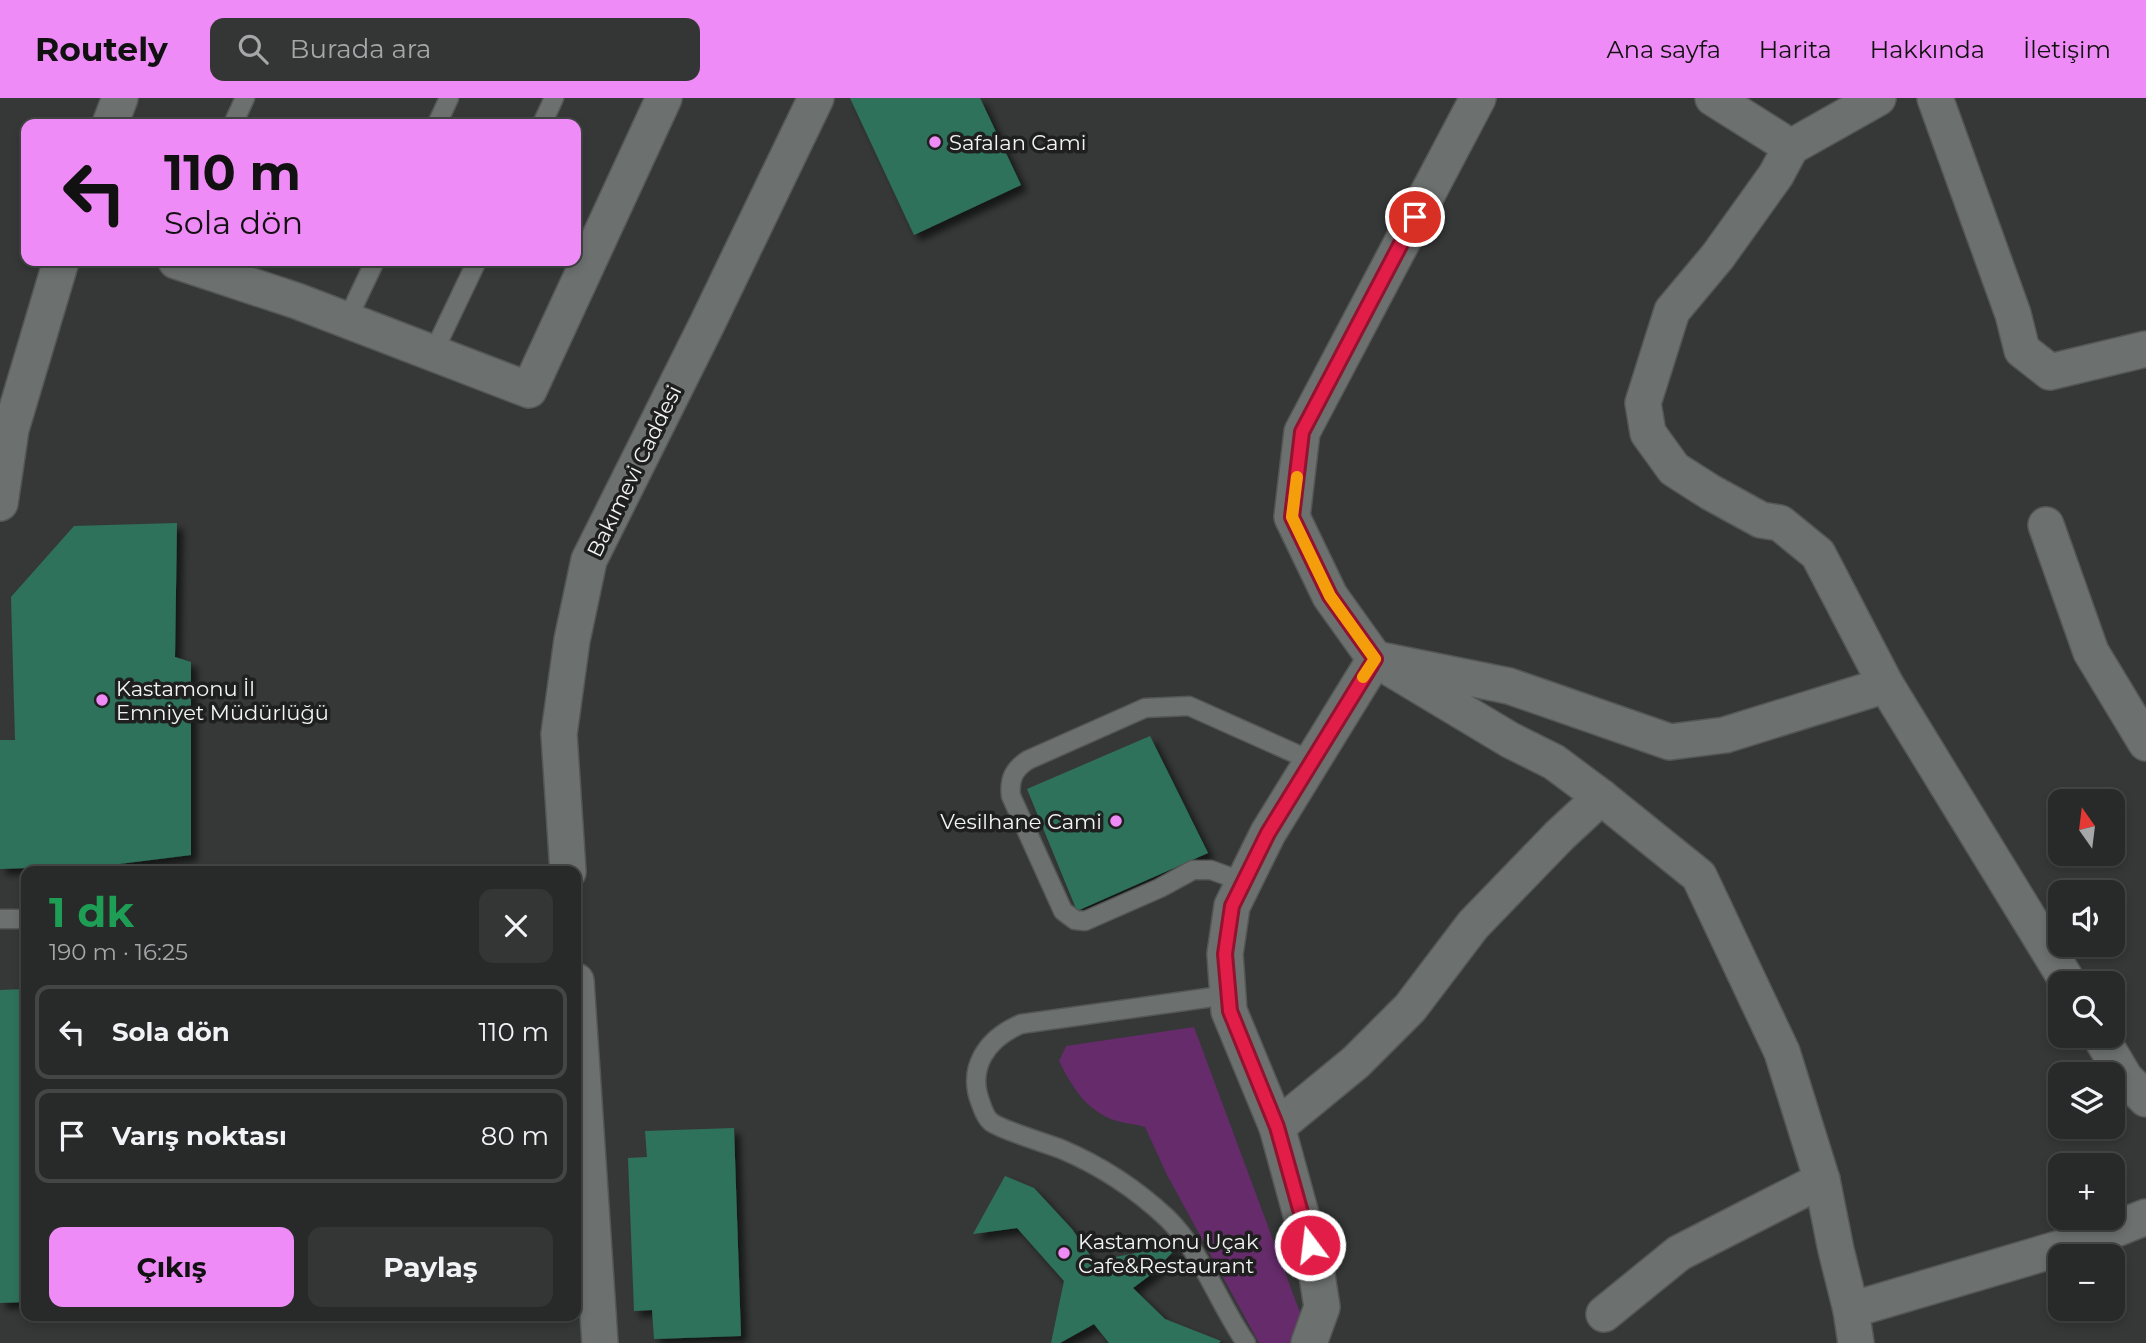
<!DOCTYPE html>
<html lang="tr">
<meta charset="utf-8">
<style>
:root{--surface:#282a29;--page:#343635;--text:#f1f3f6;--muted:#a5a7a8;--line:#444646;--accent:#ef8bf6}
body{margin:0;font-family:Montserrat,sans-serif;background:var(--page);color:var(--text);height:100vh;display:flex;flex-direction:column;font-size:26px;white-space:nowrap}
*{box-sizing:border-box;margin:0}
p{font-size:23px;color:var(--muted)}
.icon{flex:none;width:38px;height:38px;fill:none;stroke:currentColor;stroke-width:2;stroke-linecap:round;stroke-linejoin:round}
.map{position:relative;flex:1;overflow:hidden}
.details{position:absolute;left:21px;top:768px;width:560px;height:455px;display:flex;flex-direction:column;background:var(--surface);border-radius:14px;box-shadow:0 4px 10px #0003,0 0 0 2px var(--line)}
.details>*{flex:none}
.guide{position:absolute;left:21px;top:21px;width:560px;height:147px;border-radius:14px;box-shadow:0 4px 10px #0003,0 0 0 2px var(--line);background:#ef8bf6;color:#111;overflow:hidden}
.needle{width:46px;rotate:346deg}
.controls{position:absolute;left:2048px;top:691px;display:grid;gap:14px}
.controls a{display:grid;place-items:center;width:77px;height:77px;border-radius:14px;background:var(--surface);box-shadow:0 4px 10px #0003,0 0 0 2px var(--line);font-size:35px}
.pin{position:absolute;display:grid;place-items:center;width:60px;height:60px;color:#fff;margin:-30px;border:4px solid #fff;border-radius:50%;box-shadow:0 2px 7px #0007}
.me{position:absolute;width:77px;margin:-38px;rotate:345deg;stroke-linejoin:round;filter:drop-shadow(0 0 5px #0008)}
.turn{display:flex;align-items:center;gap:24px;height:147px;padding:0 28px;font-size:32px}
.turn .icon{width:91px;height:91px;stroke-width:2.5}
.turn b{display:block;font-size:49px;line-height:60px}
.round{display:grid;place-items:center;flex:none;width:74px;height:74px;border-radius:14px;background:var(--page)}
.overview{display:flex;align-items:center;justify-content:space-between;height:119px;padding:0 28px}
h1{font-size:42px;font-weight:700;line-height:52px;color:#1e9e55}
.action{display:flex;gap:14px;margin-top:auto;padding:14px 28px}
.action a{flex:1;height:80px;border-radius:14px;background:var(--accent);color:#111;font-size:28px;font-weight:700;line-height:80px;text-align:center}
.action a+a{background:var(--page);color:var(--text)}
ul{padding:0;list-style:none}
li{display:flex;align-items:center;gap:21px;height:94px;margin:0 14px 10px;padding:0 14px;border:4px solid var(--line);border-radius:14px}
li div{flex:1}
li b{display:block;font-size:26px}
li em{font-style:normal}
header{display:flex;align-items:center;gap:42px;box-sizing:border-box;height:98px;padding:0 35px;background:var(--accent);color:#111}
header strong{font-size:33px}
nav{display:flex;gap:38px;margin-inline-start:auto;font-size:24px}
.search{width:490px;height:63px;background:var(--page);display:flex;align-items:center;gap:18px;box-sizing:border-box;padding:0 24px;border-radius:14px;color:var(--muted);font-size:26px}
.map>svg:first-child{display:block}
.green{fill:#652b6a}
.building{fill:#2f725b;filter:url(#shadow)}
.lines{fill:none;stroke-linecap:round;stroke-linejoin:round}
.lane-casing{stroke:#545755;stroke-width:21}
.street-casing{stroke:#545755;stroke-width:38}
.lane{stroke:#6c706e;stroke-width:18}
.street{stroke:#6c706e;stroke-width:35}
.route-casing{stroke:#92132f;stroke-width:18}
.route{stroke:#e11d48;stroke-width:12}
.slow{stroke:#f59e0b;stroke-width:12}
.poi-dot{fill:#ef8bf6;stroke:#1e1f1e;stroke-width:2.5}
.labels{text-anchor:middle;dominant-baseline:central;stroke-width:7;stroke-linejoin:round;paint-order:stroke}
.poi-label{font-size:21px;fill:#f2f4f3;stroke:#1e1f1e;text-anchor:start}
.street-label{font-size:21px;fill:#f2f4f3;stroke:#1e1f1e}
</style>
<header>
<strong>Routely</strong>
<div class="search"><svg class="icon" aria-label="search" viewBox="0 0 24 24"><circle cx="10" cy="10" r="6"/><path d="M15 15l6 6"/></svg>Burada ara</div>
<nav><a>Ana sayfa</a><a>Harita</a><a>Hakkında</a><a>İletişim</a></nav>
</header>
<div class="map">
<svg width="2146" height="1245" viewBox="0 0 2146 1245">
<defs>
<filter id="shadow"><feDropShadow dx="6" dy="6" stdDeviation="3.5" flood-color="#0009"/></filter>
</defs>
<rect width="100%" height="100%" fill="#353837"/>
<!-- green -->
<path class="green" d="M1194,929L1305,1228L1297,1245H1259L1167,1077L1145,1029C1136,1026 1127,1026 1117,1023C1087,1014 1072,989 1059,963L1066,948Z"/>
<!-- building -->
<g class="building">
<path d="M850,0H980L1021,87L914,137Z"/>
<path d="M177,425L175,559L191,564V757L55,774H27L26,770L0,771V642H15L11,499L74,428Z"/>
<path d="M1150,638L1208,755L1077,813L1027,691Z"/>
<path d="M26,891V1204L0,1205V892Z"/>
<path d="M734,1030L741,1238L654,1241L652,1212L634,1213L628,1060L647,1059L645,1033Z"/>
<path d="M1005,1078L1034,1090L1072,1131L1094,1163L1179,1147L1153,1175L1133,1190L1165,1221L1221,1243L1219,1245H1109L1094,1226L1060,1245H1051L1064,1183L1017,1130L973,1136Z"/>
</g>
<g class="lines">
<!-- lane casing -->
<g class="lane-casing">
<g id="lane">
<path d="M233,26L245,0"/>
<path d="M437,26L449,0"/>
<path d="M542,26L554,0"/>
<path d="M347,222L375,163"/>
<path d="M433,255L477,163"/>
<path d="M1244,784L1211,772H1193L1160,790L1085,823L1075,822L1063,813L1011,698C1009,681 1014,671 1028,662L1145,610L1189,608L1312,663"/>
<path d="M0,821H26"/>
<path d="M1228,897L1021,926C988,940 966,969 981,1006C983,1012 986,1020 991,1024C1001,1032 1046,1045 1061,1051C1099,1067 1136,1091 1167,1120C1201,1153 1219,1206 1246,1245"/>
</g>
</g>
<!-- street casing -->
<g class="street-casing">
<g id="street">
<path d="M1478,0L1302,334L1292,419L1330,498L1375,561L1510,642L1554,664L1601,699L1699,778L1782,954L1822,1082L1836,1152L1851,1212L1856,1245"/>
<path d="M1713,0L1791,49"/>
<path d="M1878,0L1791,49L1776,77L1718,158L1672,213L1643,305L1648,335L1674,371L1710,394L1761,422L1780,425L1818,456L1886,587L2069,886"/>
<path d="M1935,0L2013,216L2022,252L2050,274L2146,251"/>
<path d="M110,26L120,0"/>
<path d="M176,163L297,203L529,292L664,0"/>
<path d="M0,405L11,331L61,163"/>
<path d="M2046,427L2091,554L2146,645"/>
<path d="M568,774L559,636L572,542L589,462L707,226L816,0"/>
<path d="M576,883L600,1245"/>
<path d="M2100,938L2125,980L2146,1001"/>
<path d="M1277,1029L1356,964L1410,910L1473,827L1559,738L1601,699"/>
<path d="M1851,1212L2088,1142L2146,1119"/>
<path d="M1604,1216L1679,1155L1822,1082"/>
<path d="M1309,1245L1322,1209L1316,1171L1277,1029L1229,913L1225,856L1232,808L1268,735L1375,561L1509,588L1670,644L1725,637L1886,587"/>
</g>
</g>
<!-- lane -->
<use href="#lane" class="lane"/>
<!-- street -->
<use href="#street" class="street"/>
</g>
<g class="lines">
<!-- route casing -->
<g class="route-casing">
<path id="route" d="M1310,1147L1277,1029L1230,913L1225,856L1232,808L1268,735L1375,561L1330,498L1292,419L1302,334L1415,119"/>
</g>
<!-- route -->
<use href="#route" class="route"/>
<!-- slow -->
<path class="slow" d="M1297,379L1292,419L1330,498L1375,561L1363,579"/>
</g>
<!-- markers -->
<g class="poi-dot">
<circle cx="935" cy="44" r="7"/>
<circle cx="102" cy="602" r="7"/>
<circle cx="1116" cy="723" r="7"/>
<circle cx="1064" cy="1155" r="7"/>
</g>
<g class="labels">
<!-- poi labels -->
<g class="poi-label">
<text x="949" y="44">Safalan Cami</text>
<text x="116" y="590">Kastamonu İl<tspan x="116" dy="24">Emniyet Müdürlüğü</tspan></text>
<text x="1102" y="723" text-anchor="end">Vesilhane Cami</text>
<text x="1078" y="1143">Kastamonu Uçak<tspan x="1078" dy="24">Cafe&amp;Restaurant</tspan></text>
</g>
<!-- street labels -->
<g class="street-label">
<text transform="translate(634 373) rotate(-64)">Bakımevi Caddesi</text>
</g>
</g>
</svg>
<div class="controls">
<a><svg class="needle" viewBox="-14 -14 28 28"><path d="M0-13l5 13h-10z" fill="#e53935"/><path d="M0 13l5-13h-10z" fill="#a5a7a8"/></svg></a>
<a><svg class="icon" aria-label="sound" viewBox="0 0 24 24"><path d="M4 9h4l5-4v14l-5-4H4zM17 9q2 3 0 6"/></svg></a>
<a><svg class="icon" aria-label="search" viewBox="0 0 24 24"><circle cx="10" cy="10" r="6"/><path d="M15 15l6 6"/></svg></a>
<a><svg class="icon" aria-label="layers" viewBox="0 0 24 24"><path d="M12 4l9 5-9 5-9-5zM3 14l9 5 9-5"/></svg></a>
<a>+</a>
<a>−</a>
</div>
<div class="pin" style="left:1415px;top:119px;background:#d93025"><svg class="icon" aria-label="arrive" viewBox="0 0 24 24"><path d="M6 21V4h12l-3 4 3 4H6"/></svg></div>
<svg class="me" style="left:1310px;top:1147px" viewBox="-20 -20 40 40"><circle r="17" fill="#e11d48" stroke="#fff" stroke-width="3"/><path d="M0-11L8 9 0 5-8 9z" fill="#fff"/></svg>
<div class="guide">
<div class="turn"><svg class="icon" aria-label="left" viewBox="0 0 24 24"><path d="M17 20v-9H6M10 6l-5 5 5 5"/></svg><div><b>110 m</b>Sola dön</div></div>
</div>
<section class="details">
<div class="overview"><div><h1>1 dk</h1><p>190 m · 16:25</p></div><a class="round"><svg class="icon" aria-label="close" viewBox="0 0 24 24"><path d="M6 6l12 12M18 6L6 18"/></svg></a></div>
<ul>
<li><svg class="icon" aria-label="left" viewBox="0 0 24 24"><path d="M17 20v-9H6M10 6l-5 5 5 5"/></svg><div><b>Sola dön</b></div><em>110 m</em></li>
<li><svg class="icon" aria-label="arrive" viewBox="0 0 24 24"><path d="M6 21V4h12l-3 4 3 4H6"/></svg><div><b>Varış noktası</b></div><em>80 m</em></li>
</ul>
<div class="action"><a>Çıkış</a><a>Paylaş</a></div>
</section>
</div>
